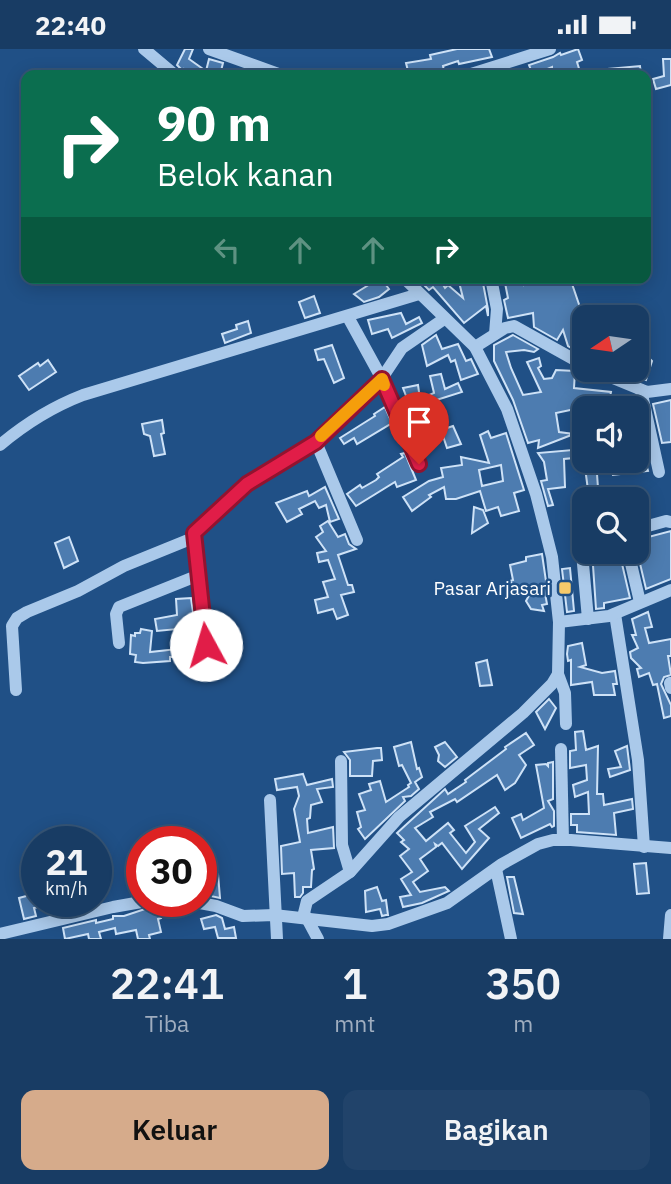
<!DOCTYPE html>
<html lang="id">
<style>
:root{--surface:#183c64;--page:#21436a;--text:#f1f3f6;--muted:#9fadbf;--line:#365678;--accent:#d6ab8b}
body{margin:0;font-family:"IBM Plex Sans",sans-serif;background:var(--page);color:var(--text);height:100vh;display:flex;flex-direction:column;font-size:26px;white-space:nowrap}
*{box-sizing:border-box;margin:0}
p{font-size:23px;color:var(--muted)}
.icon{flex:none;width:38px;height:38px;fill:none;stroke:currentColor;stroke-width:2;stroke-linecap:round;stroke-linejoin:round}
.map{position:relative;height:890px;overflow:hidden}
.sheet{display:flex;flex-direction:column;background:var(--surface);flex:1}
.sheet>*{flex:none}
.top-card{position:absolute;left:21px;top:21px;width:630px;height:214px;border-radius:14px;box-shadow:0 4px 18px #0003,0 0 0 2px var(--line);background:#0b6e4f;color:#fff;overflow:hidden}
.needle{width:46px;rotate:257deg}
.controls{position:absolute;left:572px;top:256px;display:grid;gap:14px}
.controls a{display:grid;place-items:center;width:77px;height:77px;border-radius:14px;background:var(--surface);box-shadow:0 4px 18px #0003,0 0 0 2px var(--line);font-size:35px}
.speed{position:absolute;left:21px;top:777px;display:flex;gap:14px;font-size:35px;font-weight:700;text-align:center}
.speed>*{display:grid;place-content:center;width:91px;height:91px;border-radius:50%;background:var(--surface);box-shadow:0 4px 18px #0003,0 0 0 2px var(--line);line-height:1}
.speed small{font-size:18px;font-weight:400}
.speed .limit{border:10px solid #d22;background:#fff;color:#111}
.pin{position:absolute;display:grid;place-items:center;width:60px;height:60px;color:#fff;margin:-72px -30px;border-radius:50% 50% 50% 0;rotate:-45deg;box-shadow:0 0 7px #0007}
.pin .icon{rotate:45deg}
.me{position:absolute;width:77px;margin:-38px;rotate:354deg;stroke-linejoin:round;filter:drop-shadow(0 0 5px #0008)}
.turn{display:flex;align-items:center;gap:24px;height:147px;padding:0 21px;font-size:32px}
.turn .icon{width:91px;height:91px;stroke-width:2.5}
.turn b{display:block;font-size:49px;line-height:60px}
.lanes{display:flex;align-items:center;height:66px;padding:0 21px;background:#0003;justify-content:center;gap:35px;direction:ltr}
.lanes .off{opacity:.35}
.eta{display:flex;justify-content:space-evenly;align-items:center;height:119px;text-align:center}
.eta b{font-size:42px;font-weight:600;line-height:49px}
.button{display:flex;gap:14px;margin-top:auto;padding:14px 21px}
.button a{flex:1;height:80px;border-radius:14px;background:var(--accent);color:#111;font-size:28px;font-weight:600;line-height:80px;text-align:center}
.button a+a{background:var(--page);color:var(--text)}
.status{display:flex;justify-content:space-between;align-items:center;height:49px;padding:0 35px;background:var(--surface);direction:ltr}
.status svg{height:19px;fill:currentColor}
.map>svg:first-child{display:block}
.building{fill:#4d7cb0;stroke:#cee2f7;stroke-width:2;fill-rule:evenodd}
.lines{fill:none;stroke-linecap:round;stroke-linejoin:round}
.minor{stroke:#aac9ea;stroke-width:12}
.route-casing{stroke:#92132f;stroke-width:18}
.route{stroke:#e11d48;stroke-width:12}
.slow{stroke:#f59e0b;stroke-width:12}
.poi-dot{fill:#f7ca6a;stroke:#205086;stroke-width:2.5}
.labels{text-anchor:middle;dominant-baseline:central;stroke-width:5;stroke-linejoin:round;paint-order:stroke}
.poi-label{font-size:19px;fill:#fff;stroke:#205086;text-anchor:end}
</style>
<div class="status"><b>22:40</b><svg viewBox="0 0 49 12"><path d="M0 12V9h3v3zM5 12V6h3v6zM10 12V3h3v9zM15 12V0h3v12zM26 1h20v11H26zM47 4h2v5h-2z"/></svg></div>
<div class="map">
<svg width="671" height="890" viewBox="0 0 671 890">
<rect width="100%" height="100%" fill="#205086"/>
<!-- building -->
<g class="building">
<path d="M185,0H193L189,10L206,22L209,10L223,14L220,26H193L184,20L183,22L177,16Z"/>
<path d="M457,0H489L492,8L459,15L458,12L443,17L444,22L433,26H409L406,14L431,10L430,6Z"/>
<path d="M578,0L582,11L577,13L581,26H552V18L533,26L529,16L553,8L560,4L561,6Z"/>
<path d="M663,10H671V36L656,40L653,30L664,27Z"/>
<path d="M640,17L641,26H598L597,21Z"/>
<path d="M380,229H392L386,236L389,240L379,248L364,253L354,245Z"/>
<path d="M424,229H439L445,239L448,236L463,249L458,229H482L488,260V267L486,257L464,274L433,238L429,241L420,232Z"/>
<path d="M504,229H523L524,236L539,229H544V234L552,229H570L584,270L583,306L568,297L563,281L557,291L534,278L533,264L508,269L504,251L508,249Z"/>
<path d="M314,247L320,264L305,269L299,253Z"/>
<path d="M401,264L406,275L419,268L422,274L392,289L388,280L372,285L368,271Z"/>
<path d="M248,272L251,284L225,294L222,285L237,280L236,276Z"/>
<path d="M436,286L442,300L458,295L466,312L471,310L478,325L461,331L455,311L451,313L448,306L427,317L422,296Z"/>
<path d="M513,286L538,300L534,303L524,301L506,303L511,319L523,346L541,343L527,313L539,309L541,317L538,319L544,330L552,329L556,321L575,322L574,339L611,343L609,353L586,348L584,372L575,373V360L556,364L559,383L574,385L538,399L539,391L528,394L513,351L494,312V296Z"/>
<path d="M332,296L344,329L334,334L324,310L318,311L315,301Z"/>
<path d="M637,305L646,306L652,312L646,331L623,323V320H637Z"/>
<path d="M48,311L56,323L29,341L19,327L38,314L40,317Z"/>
<path d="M441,325L445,340L458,334L462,343L427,354L432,371L424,375L408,352L403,339L418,336L420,350L434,344L430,327Z"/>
<path d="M671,351V393L662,394L653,355Z"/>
<path d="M385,358L392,374L357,395L354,389L344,395L340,389L375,367L374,365Z"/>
<path d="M162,371L164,384L161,385L165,405L154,407L150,387L144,385L142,375Z"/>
<path d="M453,377L461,395L447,399L441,381Z"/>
<path d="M488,382L491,389L506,384L524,441L514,444L519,462L501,467L498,458L486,462L480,442L456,450H446L444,438L429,446L431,448L412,462L403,448L429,432L443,428L441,419L462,416L461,408L489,414L480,386ZM501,416L503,432L482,437L479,421Z"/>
<path d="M584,400V408L564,410L565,438L548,440L553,456L548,457L541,432L547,431L544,413L538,404Z"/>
<path d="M643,403L648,422L613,426L612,411H637V405Z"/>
<path d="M405,404L416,431L397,438L395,433L356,457L347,445L360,436L362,439L376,431L379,428L377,425L403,408L401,405Z"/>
<path d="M584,411H596L598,439L588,441Z"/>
<path d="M325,438L339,470L330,473L326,456L319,459L315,452L299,460L302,465L287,473L276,454L307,442L309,447Z"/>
<path d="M474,458L483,461L488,474L472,484Z"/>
<path d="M328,472L338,488L345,485L349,495L356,500L338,506L348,536H352L354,543L341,546L348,566L337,570L333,560L318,564L315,551L328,548L323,533L335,530L328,511L319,513L317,504L326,502L316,488L323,483L320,477Z"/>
<path d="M671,482V530L646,540L637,502V491Z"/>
<path d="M69,488L78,512L64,519L55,494Z"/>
<path d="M592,502H619L630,549L604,554V559L596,560Z"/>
<path d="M542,505L547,539H544L547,555L542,556L544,562L531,560L526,552L533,539L517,541L510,532L513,531L510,516L526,512V508Z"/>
<path d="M570,519L574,562L567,563L562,520Z"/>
<path d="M191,549L197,592L187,593V598H177V580L157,582L155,570L177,566L176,550Z"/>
<path d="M648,563L652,578L645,579L649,594L671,590V607H668L671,626L664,628L661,635L671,656V667L664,669L657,635L653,636L649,624L639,628L637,620L641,619L631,609L630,603L638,599L632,586H636L632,570Z"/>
<path d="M141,580L152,582L150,603L177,600L178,608H170V612L143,614L135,613L136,606L130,605L131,586L135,587V584H140Z"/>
<path d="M582,594L586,616L580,618L602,624L615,622L617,635H613L615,646H594L592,633L571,636V611L568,612L567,605L568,597Z"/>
<path d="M487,611L492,636L480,637L476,614Z"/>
<path d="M549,650L556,659L545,680L536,663Z"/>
<path d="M583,682L586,701L598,697L597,745H603L604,756L632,750L633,760L614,764L616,786L577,783V776H571V765H589L588,743L575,748L573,736L587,731L586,716L570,719V702L576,701L575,683Z"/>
<path d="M526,684L534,696L519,706L526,716L515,734L505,741L497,726L457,753L455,750L430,763L433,768L415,779L426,792L448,774L454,781L450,784L466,804L475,793L465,777L495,758L499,764L479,780L489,789L462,820L442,794L438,797L435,795L436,798L420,810L428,822L413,833L420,843L445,838L449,842L422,854L403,858L400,848L411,846L401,830L412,823L400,807L409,800L401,793L404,791L397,784L445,740L448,745L466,733L465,731L506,700L505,698Z"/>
<path d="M411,693L417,720L419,719L422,728L415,733L419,740L411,747L403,748L405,752L365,790L358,780L361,778L357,763L365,761L359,745L371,741L369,735L380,732L386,753L409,738L408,736L411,734L402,716L399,717L394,698Z"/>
<path d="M445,693L457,708L445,718L438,712L439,706L435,698Z"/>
<path d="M627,697L630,721L610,728L608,720L621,718L615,702Z"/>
<path d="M377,699H381L382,711L373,712L372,727H350V711L344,703Z"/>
<path d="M553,713V750L548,752L554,762V777L552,778L550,775L521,789L512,769L521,765L523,771L544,759L536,716L546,715L548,717V714Z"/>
<path d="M303,725L307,736L332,730L333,738L317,740L322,753L311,756L310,769L307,770L308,784L333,778L334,799L311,801L314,820L312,821L311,838H303V844L300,848H295L294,824L282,825L281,797L300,793L294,760L299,747L297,738L277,741L275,730Z"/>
<path d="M646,814L649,844L637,845L634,815Z"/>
<path d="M218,825L220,849L201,845V827Z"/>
<path d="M507,828H514L523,865L514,864Z"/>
<path d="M377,838L382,852L386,851L388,866H386L382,867L380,860L366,863L365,842Z"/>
<path d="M37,844V852H50V855L34,859L36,867L24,870L19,849Z"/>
<path d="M154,857L158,858L161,869L158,870L161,883L149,886L150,890H138L136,881L116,885L115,879L99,883L101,890H89L88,885L65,890L63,879L96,871V874L113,870V867H124Z"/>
<path d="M216,866L222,869L225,880L234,878L236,889H218L215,878L204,880L201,870Z"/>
</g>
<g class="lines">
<!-- minor -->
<g class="minor">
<path d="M144,0L175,26"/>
<path d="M209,0L281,26"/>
<path d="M468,26L550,0"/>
<path d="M491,229L497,260L495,285"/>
<path d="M348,268L382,330L420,415"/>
<path d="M475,298L505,279L514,277L584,316"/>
<path d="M591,320L647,343L671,340"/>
<path d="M641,341L659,423"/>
<path d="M316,393L357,491"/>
<path d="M0,396C26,374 52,358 83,346L419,245"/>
<path d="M637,480L666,472L671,473"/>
<path d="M584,499L582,504L588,570"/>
<path d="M628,502L640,553"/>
<path d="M615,565L638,711L644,798"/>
<path d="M559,573L609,567L671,541"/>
<path d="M119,594L116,565L119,558L199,526"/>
<path d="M206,596L193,489L197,480L247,435L316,393L378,335L402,299L444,270"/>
<path d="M558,625L565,644L566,675"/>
<path d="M670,634L671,639"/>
<path d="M16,641L12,577L17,569L27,563L78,542L124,517L193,489"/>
<path d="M561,700L563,791"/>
<path d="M341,712L342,796L350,823"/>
<path d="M270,751L277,890"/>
<path d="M496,820L511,890"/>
<path d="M189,852L216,857L243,867L274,866L372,877L388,875L447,854L502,815L538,795L553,791H571L671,799"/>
<path d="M0,885L113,858L147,852"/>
<path d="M318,890L304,864L307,852L350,823L399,768L523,664L552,635L558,625L559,573L552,508L536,445L507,360L475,298L404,229"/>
<path d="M669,890L671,866"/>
</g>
</g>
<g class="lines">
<!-- route casing -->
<g class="route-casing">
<path id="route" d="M206,596L194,484L247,435L316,393L382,330L419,415"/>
</g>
<!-- route -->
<use href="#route" class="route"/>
<!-- slow -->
<path class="slow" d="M321,387L382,330L384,336"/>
</g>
<!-- markers -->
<rect class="poi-dot" x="558" y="532" width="14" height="14" rx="3.5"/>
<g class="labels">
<!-- poi labels -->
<g class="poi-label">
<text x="551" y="539">Pasar Arjasari</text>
</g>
</g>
</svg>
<div class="controls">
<a><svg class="needle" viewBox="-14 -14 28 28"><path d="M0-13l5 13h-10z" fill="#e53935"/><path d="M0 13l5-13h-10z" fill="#9fadbf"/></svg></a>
<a><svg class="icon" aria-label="sound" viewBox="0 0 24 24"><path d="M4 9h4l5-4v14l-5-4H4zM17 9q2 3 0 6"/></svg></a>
<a><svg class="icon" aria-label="search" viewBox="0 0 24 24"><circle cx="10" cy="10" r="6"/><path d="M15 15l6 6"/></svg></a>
</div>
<div class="speed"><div>21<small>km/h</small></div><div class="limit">30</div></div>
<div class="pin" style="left:419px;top:415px;background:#d93025"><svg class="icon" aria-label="arrive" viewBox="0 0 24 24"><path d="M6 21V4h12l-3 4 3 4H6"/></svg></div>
<svg class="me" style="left:206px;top:596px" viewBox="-20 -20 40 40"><circle r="19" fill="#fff"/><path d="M0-13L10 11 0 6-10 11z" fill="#e11d48"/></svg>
<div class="top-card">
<div class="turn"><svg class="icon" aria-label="right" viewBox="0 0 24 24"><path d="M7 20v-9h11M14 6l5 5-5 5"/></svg><div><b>90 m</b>Belok kanan</div></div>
<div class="lanes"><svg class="icon off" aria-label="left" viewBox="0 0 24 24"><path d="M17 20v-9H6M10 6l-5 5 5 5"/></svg><svg class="icon off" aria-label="ahead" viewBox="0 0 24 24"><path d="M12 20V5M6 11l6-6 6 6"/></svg><svg class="icon off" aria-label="ahead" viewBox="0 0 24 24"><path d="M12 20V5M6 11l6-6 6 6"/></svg><svg class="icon" aria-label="right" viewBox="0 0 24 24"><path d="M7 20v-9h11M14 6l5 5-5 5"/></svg></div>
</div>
</div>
<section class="sheet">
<div class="eta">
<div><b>22:41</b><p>Tiba</p></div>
<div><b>1</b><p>mnt</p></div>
<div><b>350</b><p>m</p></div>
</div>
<div class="button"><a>Keluar</a><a>Bagikan</a></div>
</section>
